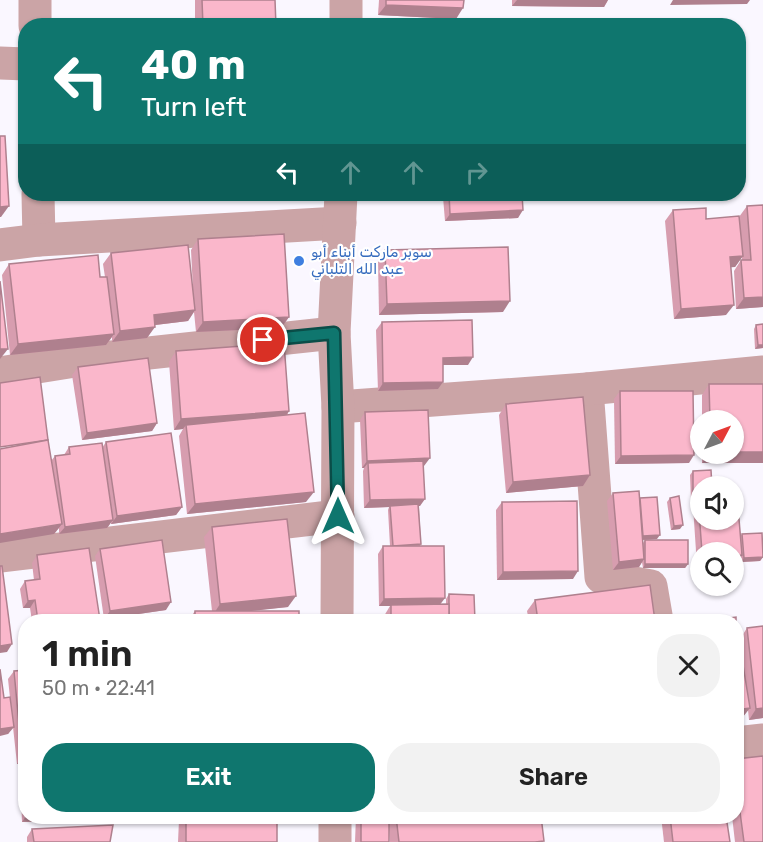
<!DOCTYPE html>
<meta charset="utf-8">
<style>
:root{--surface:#fff;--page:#f2f2f2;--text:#222;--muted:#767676;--accent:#0f766e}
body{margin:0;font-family:Rubik,"Noto Sans Arabic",sans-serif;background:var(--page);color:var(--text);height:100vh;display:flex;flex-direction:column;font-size:22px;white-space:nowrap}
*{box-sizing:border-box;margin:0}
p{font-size:20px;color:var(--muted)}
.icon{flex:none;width:33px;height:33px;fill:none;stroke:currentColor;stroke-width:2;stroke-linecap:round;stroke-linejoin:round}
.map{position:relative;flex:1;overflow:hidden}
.side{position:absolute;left:18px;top:614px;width:726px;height:210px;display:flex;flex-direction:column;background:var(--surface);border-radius:24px;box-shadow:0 2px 4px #0004}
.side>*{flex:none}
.guide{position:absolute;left:18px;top:18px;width:728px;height:183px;border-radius:24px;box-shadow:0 2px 4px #0004;background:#0f766e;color:#fff;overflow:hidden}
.needle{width:39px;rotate:49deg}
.controls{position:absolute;left:690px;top:410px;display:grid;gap:12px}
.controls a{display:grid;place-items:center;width:54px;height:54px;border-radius:50%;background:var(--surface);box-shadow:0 2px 4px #0004;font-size:30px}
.pin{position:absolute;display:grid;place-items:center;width:51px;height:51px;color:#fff;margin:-26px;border:3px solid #fff;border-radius:50%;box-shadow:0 2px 6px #0007}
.me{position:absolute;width:66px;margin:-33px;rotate:0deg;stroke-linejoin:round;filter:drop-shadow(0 0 4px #0008)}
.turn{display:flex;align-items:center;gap:21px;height:126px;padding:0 24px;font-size:27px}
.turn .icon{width:78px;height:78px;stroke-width:2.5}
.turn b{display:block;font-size:42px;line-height:51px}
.lanes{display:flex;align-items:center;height:57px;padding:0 24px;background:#0003;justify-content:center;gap:30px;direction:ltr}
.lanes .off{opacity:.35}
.round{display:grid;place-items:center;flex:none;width:63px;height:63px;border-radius:24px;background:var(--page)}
.summary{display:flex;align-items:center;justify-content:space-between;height:102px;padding:0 24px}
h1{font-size:36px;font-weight:600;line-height:45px}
.button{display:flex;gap:12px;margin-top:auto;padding:12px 24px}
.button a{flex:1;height:69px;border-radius:24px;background:var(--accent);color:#fff;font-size:24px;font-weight:600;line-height:69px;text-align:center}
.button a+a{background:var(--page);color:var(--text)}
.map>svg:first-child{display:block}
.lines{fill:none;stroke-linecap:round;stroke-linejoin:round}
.minor{stroke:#cba4a6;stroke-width:33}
.wall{fill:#d79daf}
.shaded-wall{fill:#af808e}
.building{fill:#fab7cb;stroke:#af808e;stroke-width:1.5}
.route-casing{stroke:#0a4d48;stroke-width:15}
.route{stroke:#0f766e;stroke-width:10}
.shop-dot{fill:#3f7fe0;stroke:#fff;stroke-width:2}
.labels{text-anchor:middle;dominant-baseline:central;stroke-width:4.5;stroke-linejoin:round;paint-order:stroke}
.shop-label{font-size:15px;fill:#366cbe;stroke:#fff;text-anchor:start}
</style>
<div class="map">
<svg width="763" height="842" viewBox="0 0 763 842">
<rect width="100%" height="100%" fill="#faf7ff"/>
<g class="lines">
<!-- minor -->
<g class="minor">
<path d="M35,26V0"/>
<path d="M346,26V0"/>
<path d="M0,63L26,64"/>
<path d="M38,194L39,240"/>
<path d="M0,245L39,240L340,223"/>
<path d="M0,373L75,361L334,333"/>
<path d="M587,389L601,577L651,586L657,621"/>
<path d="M338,407L587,389L763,372"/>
<path d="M0,556L338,516"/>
<path d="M337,621L338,407L334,333L341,194"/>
<path d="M736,743L763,740"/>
<path d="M335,842V816"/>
</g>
</g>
<!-- wall -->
<g class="wall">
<path d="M195,0H275L276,26H195Z"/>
<path d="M379,0H464L456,19L378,15Z"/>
<path d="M512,0H608L604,7L512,6Z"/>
<path d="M446,194H522L518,218L445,221L443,197Z"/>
<path d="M747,206L763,307L736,309L734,271L741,260H742V257L735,267H730L726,315L674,319L665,221L673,210L706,219L739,217Z"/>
<path d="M198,239L289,317L281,328L196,332L194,312L188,321L155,325L147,338L112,342V337L106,345L10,355L2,275L9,264L100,277H105L103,264L111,253L193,290L191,250Z"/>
<path d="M385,250L503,312L379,315L378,261Z"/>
<path d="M382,322L468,365H443L438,389L378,391L376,330Z"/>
<path d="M763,324V348L755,349L754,329L756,325Z"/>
<path d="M176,351L289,411L287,415L306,502L187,514L179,436L183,429L174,430L169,362Z"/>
<path d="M78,367L157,423L152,431L82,440L72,375Z"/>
<path d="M709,384H763V463H702V453H734V420H702V395Z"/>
<path d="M620,391L689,463L615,464L614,399Z"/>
<path d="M506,404L590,475L583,486L506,493L499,415Z"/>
<path d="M365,412L424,466L420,506H419L421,544L420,546L440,605H446V599L449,594L475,621H384V616L390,606H379L378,554L383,546H390L388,510L389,507L364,508L363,471L364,468H362L360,420Z"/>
<path d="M48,441L51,461L55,456L64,455L69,447L102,448L106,442L182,507L176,515L111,524V522L107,528L59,534V528L54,534Z"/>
<path d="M693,471L700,486L740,537L742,534L763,557L760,561L741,562V557L736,563L734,552H700V566H697L693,506L697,500H691L690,475Z"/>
<path d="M613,493L639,499L640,498L657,539L642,540L643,543L645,540L688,564L685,568H643L642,562L639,567L613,570L607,501Z"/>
<path d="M670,498L680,529L671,530L667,502Z"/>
<path d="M502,502L573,579L497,580L496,510Z"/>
<path d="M212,527L288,607L246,611L299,621H188L195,611H212L204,537Z"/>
<path d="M100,549L166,610L104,619L95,556Z"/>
<path d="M37,555L99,621H32L30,608H23L20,589L25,581L34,580L32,563Z"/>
<path d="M535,600L655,621H529L527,611Z"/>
<path d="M747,628L763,718L749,720L748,710L742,718V659L740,639Z"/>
<path d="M26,670V816H76L73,820L22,822L20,769L25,763L17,764L13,727L8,734L4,698L12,717L8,679L14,671Z"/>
<path d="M736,759L763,842H735L732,816H736Z"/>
<path d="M157,816H277V842H178L179,820L181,817Z"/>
<path d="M356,816H541L543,842H390L389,830V842H355Z"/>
<path d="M661,816H726L730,842H664Z"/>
<path d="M32,829L110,842H27V837Z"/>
</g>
<!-- shaded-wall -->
<g class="shaded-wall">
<path d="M517,0H608L604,7L512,6Z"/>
<path d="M673,0H750L747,4L670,5Z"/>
<path d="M386,5L463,8L456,19L378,15Z"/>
<path d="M9,206L1,217H0V207Z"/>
<path d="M523,210L518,218L445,221L450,214Z"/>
<path d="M743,256L735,267L722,268L730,257Z"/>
<path d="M763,297V307L736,309L744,298Z"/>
<path d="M510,301L503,312L379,315L387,304Z"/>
<path d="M734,305L726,315L674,319L681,309Z"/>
<path d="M195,310L188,321L147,326L154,315Z"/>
<path d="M289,317L281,328L196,332L203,322Z"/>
<path d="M155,327L147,338L112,342L120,331Z"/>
<path d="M114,334L106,345L10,355L18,344Z"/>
<path d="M758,345H763V348L755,349Z"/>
<path d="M0,349H8L0,359Z"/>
<path d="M473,357L468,365H437L443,358Z"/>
<path d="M443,382L438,389L378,391L383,383Z"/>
<path d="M289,411L282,422L186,425L183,429L174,430L181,419Z"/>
<path d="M157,423L152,431L82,440L87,433Z"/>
<path d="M734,452H763V463H702L709,453H734Z"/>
<path d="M694,455L689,463L615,464L621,456Z"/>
<path d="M430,458L424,466L368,468V463L364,468H362L367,461Z"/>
<path d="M590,475L583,486L506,493L513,482Z"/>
<path d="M314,492L306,502L187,514L195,504Z"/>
<path d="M693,496H700V500L698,498L697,500H691Z"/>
<path d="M425,499L420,506L390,507V506L389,507L364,508L370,500Z"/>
<path d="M182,507L176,515L111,524L117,516Z"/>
<path d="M113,520L107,528L59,534L65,527Z"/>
<path d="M62,524L54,534L0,543V534Z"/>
<path d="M683,525L680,529L671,530L674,526Z"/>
<path d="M660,535L657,539L640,540L643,536Z"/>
<path d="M742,555L736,563H734V556Z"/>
<path d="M763,557L760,561L741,562L744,558Z"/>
<path d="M644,559L639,567L613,570L619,562Z"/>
<path d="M645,564H688L685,568H643Z"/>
<path d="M578,571L573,579L497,580L503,572Z"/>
<path d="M296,596L288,607L213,615L220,604Z"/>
<path d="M445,598L439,606H379L384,599Z"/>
<path d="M35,600L30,608H23L28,601Z"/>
<path d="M171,602L166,610L104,619L110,611Z"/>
<path d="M12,644L7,652L0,653V646Z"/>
<path d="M750,708L742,718L736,719V710Z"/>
<path d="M763,708V718L749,720L756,709Z"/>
<path d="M14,727L8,734L0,736V729Z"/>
<path d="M22,756H26V763L17,764Z"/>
<path d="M26,816H76L73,820L22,822Z"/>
<path d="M82,816H126V817L81,818Z"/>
<path d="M157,816H182L181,817H157Z"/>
</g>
<!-- building -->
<g class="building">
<path d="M202,0H275L276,26H203Z"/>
<path d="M386,0H464L463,8L386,5Z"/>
<path d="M0,136H5L9,206L0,207Z"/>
<path d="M449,194H522L523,210L450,214Z"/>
<path d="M763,205V297L744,298L741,260H751L747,206Z"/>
<path d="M706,208V219L739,216L743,256L730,257L734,305L681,309L673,210Z"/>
<path d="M284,234L289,317L203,322L198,239Z"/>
<path d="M188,245L195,310L154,315L155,327L120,331L111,253Z"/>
<path d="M508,247L510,301L387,304L385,250Z"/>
<path d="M98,255L100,277H107L114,334L18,344L9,264Z"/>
<path d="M0,281L8,349H0Z"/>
<path d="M472,320L473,357L443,358V382L383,383L382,322Z"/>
<path d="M763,324V345H758L756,325Z"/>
<path d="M284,343L289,411L181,419L176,351Z"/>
<path d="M148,358L157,423L87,433L78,367Z"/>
<path d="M40,377L48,440L0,447V383Z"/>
<path d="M709,384H763V452H734V420H710Z"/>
<path d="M620,391H693L694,455L621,456Z"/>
<path d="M583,397L590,475L513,482L506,404Z"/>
<path d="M428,410L430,458L367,461L365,412Z"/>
<path d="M305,413L314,492L195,504L186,425Z"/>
<path d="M171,433L182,507L117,516L106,442Z"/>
<path d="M48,440L62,524L0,534V449Z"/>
<path d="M102,443L113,520L65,527L55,456L70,454L69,447Z"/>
<path d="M423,461L425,499L370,500L368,463Z"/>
<path d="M711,470L712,486H700V496H693V471Z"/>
<path d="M639,491L644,559L619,562L613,493Z"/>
<path d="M737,495L742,555L734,556V552H702L698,498H700V519H734V496Z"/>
<path d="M679,496L683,525L674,526L670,498Z"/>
<path d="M657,497L660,535L643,536L640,498Z"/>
<path d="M577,501L578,571L503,572L502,502Z"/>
<path d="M418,504L421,544L393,546L390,506Z"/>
<path d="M287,519L296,596L220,604L212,527Z"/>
<path d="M762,533L763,557L744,558L742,534Z"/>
<path d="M162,540L171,602L110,611L100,549Z"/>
<rect x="645" y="540" width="43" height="24"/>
<path d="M383,546H444L445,598L384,599Z"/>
<path d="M89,548L100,620L91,621H38L35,600L28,601L25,581L40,579L37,555Z"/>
<path d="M0,566H2L12,644L0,646Z"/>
<path d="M650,585L655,621H538L535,600Z"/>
<path d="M449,594L474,595L475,621H449Z"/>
<path d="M449,604V621H391V605Z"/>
<rect x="195" y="611" width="104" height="10"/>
<path d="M736,617V621H706Z"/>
<path d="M170,618V621H146Z"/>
<path d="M736,622L750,708L736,710Z"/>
<path d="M763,626V708L756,709L747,628Z"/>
<path d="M0,669L4,698L10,697L14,727L0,729Z"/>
<path d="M26,670V756H22L14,671Z"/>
<path d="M763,756V842H744L736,782V759Z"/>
<rect x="186" y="816" width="91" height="26"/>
<rect x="361" y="816" width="28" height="26"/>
<path d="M396,816H541L544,841L535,842H399Z"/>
<path d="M670,816H726L730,842H673Z"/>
<path d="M113,825L110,842H34L32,829Z"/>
</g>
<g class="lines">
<!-- route casing -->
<g class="route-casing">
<path id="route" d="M263,340L334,333L338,516"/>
</g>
<!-- route -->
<use href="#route" class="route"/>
</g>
<!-- markers -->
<circle class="shop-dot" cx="299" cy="261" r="6"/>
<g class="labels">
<!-- shop labels -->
<g class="shop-label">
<text x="311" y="252">سوبر ماركت أبناء أبو<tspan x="311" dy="17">عبد الله التلباني</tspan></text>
</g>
</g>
</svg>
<div class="controls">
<a><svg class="needle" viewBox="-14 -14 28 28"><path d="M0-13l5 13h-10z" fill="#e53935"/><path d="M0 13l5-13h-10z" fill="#767676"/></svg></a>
<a><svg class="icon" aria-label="sound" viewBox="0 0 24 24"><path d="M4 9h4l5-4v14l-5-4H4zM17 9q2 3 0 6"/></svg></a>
<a><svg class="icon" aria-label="search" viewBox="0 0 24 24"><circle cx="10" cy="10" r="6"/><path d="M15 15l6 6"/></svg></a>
</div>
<div class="pin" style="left:263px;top:340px;background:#d93025"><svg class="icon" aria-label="arrive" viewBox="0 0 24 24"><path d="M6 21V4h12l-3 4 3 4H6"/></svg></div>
<svg class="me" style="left:338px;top:516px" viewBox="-20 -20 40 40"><path d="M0-17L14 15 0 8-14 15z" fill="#0f766e" stroke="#fff" stroke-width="4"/></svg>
<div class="guide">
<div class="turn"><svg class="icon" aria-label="left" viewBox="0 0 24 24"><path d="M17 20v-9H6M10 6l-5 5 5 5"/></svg><div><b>40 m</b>Turn left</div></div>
<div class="lanes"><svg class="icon" aria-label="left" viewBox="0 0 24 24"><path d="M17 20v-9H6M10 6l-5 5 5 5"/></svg><svg class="icon off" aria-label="ahead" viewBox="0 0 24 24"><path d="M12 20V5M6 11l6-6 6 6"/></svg><svg class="icon off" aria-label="ahead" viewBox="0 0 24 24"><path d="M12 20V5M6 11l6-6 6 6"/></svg><svg class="icon off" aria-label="right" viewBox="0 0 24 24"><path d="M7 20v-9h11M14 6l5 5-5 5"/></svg></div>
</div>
<section class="side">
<div class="summary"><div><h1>1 min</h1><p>50 m · 22:41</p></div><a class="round"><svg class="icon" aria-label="close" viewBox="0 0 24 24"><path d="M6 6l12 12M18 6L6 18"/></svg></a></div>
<div class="button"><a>Exit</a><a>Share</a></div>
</section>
</div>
